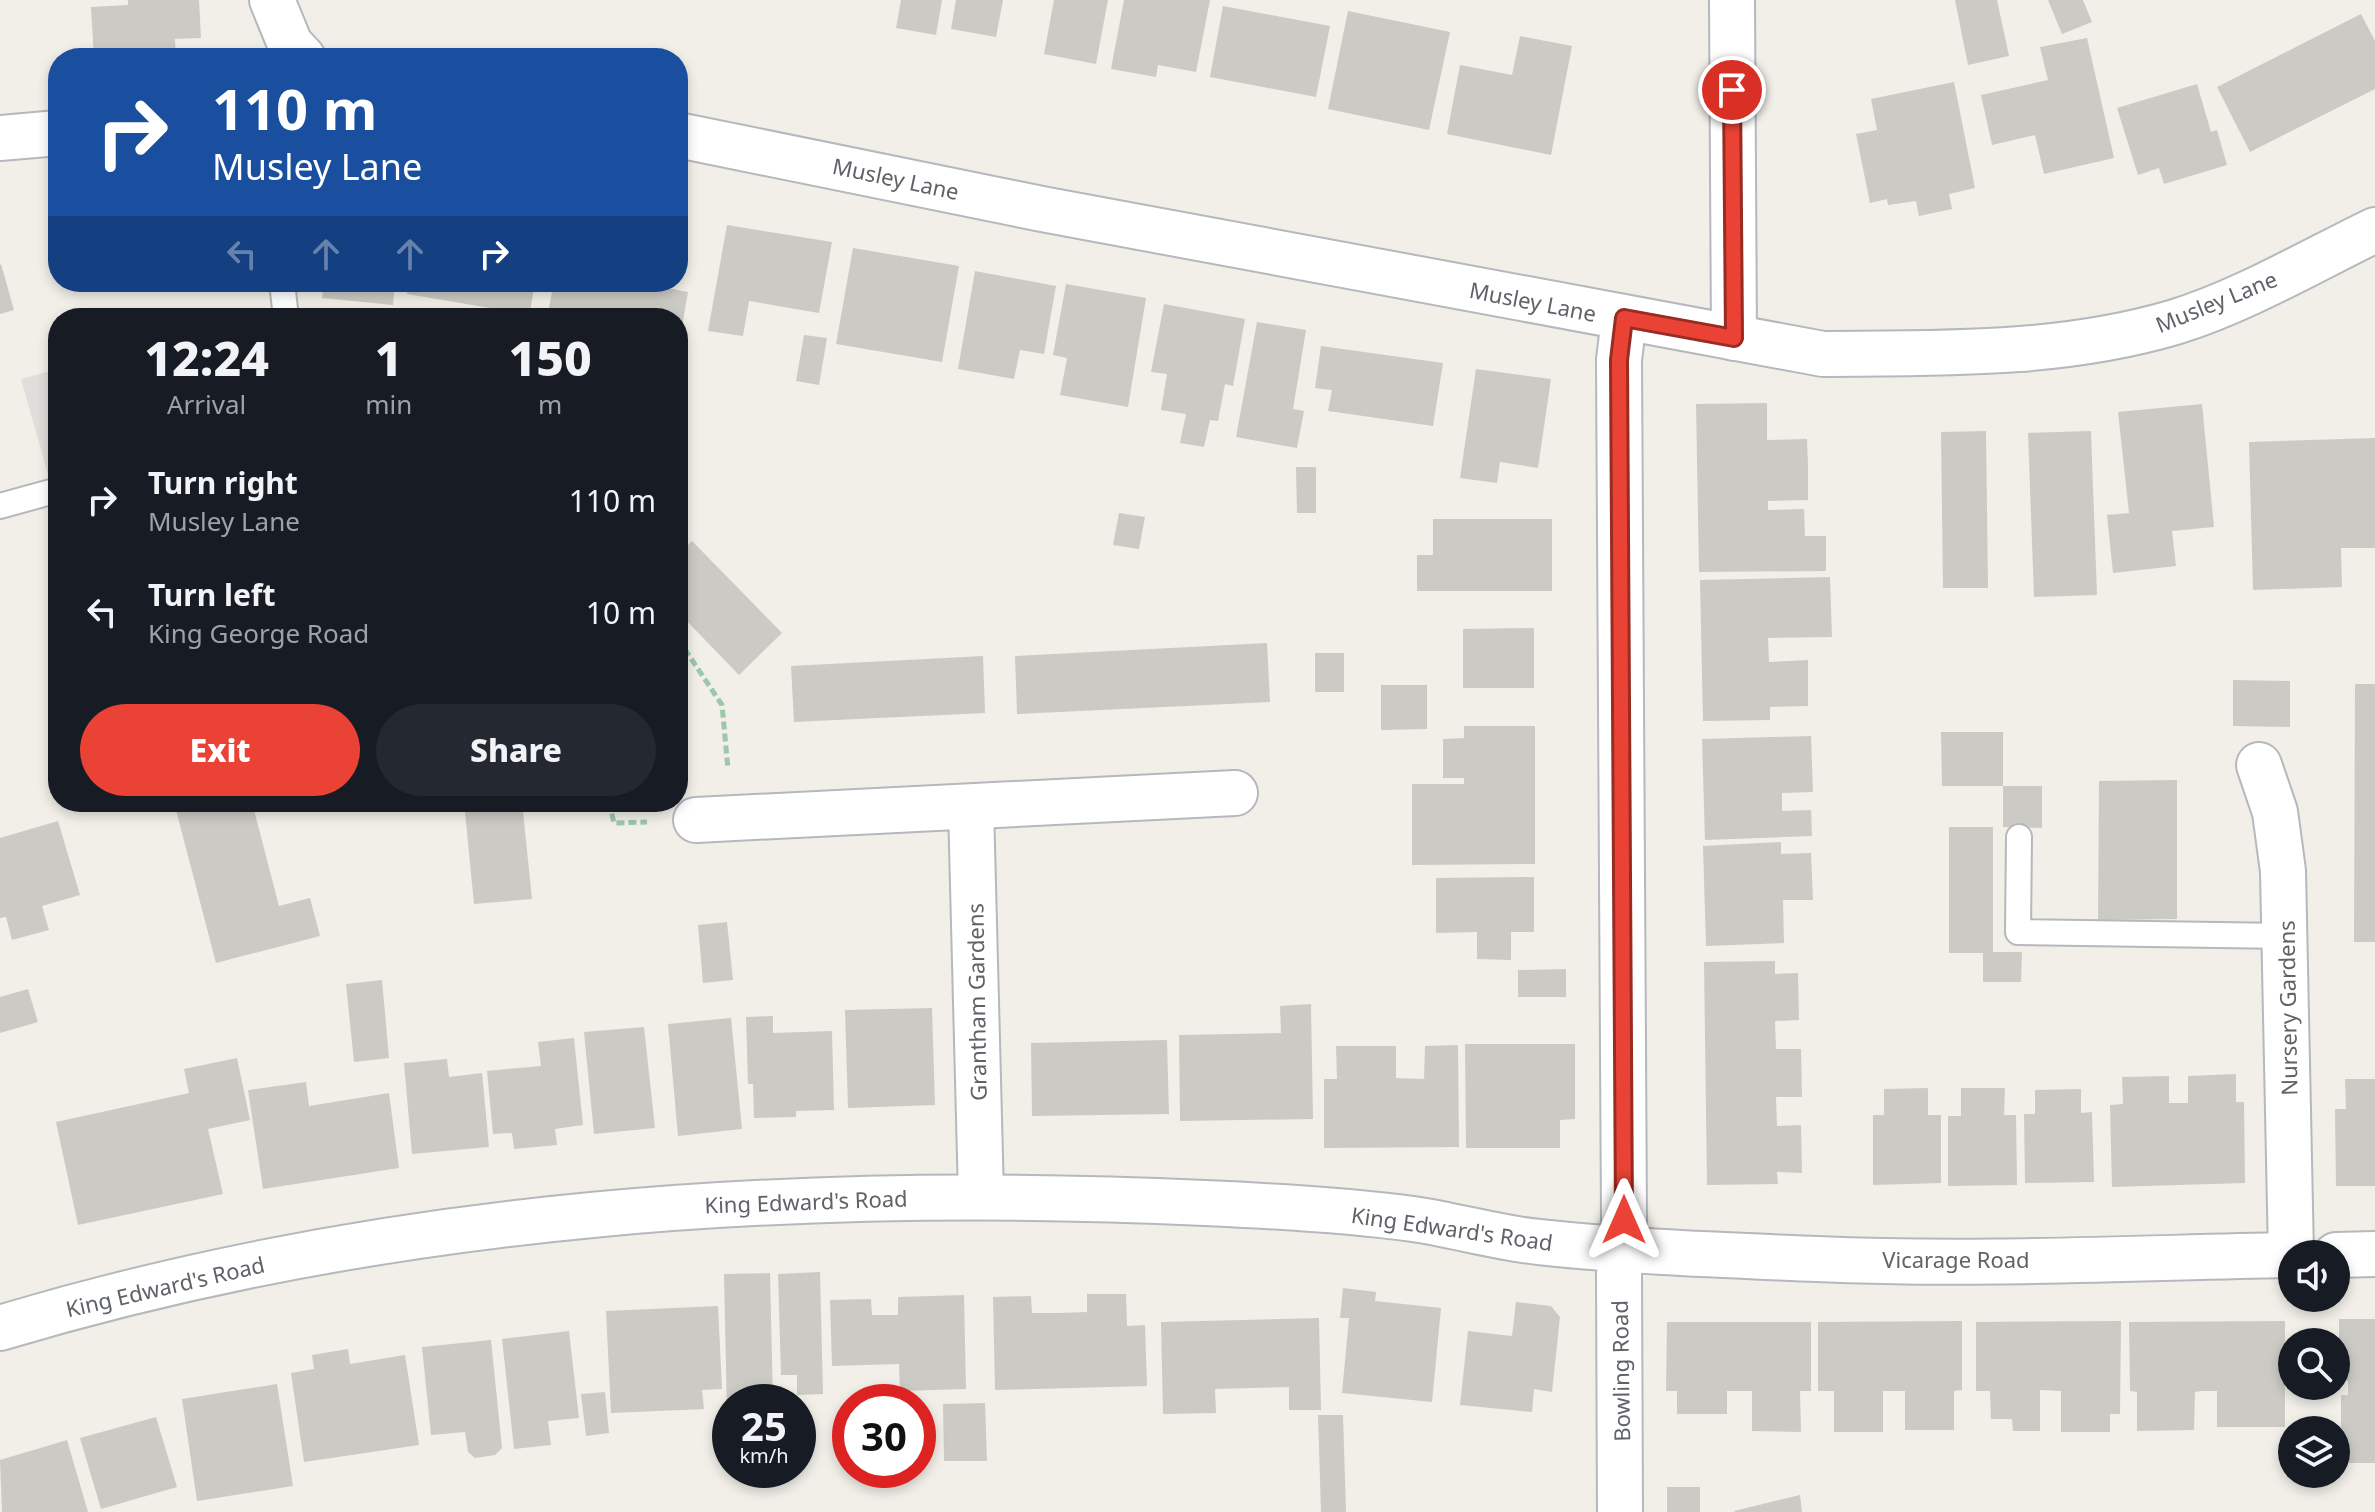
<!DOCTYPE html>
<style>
:root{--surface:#171b24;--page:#242831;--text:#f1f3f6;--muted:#9ea1a6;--accent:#ea4335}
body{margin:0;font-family:"Noto Sans",sans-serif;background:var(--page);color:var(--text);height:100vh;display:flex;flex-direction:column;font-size:30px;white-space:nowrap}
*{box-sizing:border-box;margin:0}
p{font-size:26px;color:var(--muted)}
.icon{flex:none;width:44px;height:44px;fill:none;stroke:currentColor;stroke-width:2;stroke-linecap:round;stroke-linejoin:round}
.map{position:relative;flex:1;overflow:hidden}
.drawer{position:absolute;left:48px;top:308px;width:640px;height:504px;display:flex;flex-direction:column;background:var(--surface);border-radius:32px;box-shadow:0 4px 12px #0003}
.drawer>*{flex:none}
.top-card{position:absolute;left:48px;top:48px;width:640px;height:244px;border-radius:32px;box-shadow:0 4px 12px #0003;background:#1a4fa0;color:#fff;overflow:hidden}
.tools{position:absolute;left:2278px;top:1240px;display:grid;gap:16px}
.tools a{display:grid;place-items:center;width:72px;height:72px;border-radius:50%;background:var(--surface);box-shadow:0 4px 12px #0003;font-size:40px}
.speed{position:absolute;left:712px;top:1384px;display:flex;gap:16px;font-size:40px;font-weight:700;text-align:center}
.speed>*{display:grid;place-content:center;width:104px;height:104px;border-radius:50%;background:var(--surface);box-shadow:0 4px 12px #0003;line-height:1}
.speed small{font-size:20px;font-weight:400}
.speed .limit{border:12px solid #d22;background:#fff;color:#111}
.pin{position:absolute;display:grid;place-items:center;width:68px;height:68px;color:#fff;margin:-34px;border:4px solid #fff;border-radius:50%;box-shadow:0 2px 8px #0007}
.me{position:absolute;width:88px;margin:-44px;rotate:0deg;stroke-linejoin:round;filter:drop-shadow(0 0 6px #0008)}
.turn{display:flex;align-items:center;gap:28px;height:168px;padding:0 32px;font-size:36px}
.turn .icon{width:104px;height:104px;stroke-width:2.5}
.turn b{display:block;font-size:56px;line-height:68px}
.lanes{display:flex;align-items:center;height:76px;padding:0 32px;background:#0003;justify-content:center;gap:40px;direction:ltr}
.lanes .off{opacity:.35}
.eta{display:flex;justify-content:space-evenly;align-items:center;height:136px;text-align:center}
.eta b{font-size:48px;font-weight:800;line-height:56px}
.action{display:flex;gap:16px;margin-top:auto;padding:16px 32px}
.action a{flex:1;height:92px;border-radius:48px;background:var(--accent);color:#fff;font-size:32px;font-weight:800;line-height:92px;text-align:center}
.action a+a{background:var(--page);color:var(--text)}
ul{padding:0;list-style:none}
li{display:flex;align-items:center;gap:24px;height:112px;padding:0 32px}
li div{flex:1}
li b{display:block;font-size:30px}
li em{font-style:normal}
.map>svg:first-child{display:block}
.industrial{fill:#e0deda}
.building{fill:#cccac5}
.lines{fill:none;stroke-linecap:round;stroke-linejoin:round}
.service-casing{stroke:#b5b8bc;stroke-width:28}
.minor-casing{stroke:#b5b8bc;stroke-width:48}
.path{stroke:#9cc7a9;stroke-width:5;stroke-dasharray:8 4;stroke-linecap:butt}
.service{stroke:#fff;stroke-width:24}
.minor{stroke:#fff;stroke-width:44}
.route-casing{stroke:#982c22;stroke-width:20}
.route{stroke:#ea4335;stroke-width:14}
.labels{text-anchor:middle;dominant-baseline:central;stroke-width:6;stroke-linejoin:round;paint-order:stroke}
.street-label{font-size:22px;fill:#5f6368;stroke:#fff}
</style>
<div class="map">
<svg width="2375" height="1512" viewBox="0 0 2375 1512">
<rect width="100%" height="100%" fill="#f1efe8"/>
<!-- industrial -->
<path class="industrial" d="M58,369V510L21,379Z"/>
<!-- building -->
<g class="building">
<path d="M128,0H199L201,38L175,39L176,58H94L91,7L128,5Z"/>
<path d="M901,0H942L936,35L896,28Z"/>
<path d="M956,0H1003L996,37L951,29Z"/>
<path d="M1054,0H1108L1096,64L1044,54Z"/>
<path d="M1124,0H1210L1196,72L1158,65L1156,77L1111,69Z"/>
<path d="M1955,0H1997L2009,56L1968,65Z"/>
<path d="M2048,0H2083L2092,22L2062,34Z"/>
<path d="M1223,6L1330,26L1316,97L1210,77Z"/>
<path d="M1348,11L1450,32L1429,130L1328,109Z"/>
<path d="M2361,14L2375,41V89L2250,152L2217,87Z"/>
<path d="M1520,36L1572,46L1551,155L1447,134L1460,65L1512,75Z"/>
<path d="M2087,38L2114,158L2044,174L2035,135L1992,145L1981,95L2048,80L2040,47Z"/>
<path d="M1954,82L1975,188L1949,194L1952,209L1919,216L1916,201L1888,205L1887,199L1870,203L1856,134L1877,130L1871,99Z"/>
<path d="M2197,84L2211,132L2217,130L2227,165L2164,184L2159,168L2138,175L2117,108Z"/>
<path d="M727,225L832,242L819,313L749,301L743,336L708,331Z"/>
<path d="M853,248L959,266L942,362L836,344Z"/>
<path d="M1,264L14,310L0,314V265Z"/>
<path d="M975,271L1056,286L1044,354L1020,350L1014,379L958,369Z"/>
<path d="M324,282H395L393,305L322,298Z"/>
<path d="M409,282H535L529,318H500L502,310L407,294Z"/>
<path d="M554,282H585L626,289L628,282H635L688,292L680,338L678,318H547Z"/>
<path d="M1066,284L1146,298L1128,407L1060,395L1067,358L1053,355Z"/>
<path d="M1164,304L1245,319L1233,386L1225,384L1218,421L1210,420L1204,447L1180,443L1186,414L1161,410L1167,374L1151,372Z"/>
<path d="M1257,322L1306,330L1293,409L1304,411L1297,448L1236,437Z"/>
<path d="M804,335L827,338L819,385L796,381Z"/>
<path d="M1321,346L1443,363L1433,426L1328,411L1332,390L1315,388Z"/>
<path d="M1476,369L1551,379L1538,468L1500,462L1497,483L1460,478Z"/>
<path d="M1767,403V440L1807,439L1808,466V500L1768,501V510L1804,509L1805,536H1826V571L1699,572L1696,404Z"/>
<path d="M2202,404L2214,527L2172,531L2176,566L2113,573L2107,515L2129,513L2118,412Z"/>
<path d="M1986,431L1988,588H1943L1941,432Z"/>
<path d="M2091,431L2097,595L2034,597L2028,433Z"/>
<path d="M2375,438V548H2341L2342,587L2253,590L2249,442Z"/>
<path d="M1296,467H1316V513H1297Z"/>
<path d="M1119,513L1145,517L1139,549L1113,545Z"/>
<path d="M1433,519H1552V591H1417V555H1433Z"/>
<path d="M692,541L782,633L739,675L678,612V554Z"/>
<path d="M1830,577L1832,637L1768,638L1769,662L1808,660V706L1770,707V720L1703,721L1700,580Z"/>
<path d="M1534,628V688H1463V629Z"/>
<path d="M1267,643L1270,702L1017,714L1015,656Z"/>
<rect x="1315" y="653" width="29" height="39"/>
<path d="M983,656L985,713L794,722L791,666Z"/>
<path d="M2233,680L2290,681V727L2233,726Z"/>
<path d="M2355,684H2375V942H2354Z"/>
<path d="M1381,685H1427V729L1381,730Z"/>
<path d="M1464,726H1535V864L1412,865V784H1464V778H1443V739L1464,738Z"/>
<path d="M1941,732H2003V786H2042V828L2003,827V786H1942Z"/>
<path d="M1811,736L1813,792L1782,793V811L1811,810L1812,836L1705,840L1702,739Z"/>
<path d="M2177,780V919L2098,920L2099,781Z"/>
<path d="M199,802H252L279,906L310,898L320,936L216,963L176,810Z"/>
<path d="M464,802H522L532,899L474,904Z"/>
<path d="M58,821L80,895L42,906L49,930L12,940L6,917L0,918V838Z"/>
<path d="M1949,827H1993V952H2022L2021,982H1983V953H1949Z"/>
<path d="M1781,842V854L1811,853L1813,900H1783L1784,943L1706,946L1703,846Z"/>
<path d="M1534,877V932H1511V960L1477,959V932L1436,933V878Z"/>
<path d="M727,922L733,980L703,983L698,925Z"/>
<path d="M1775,961V974L1798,973L1799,1020L1775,1021L1776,1049H1801L1802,1097H1776L1777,1126L1801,1125L1802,1173L1777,1172L1778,1184L1707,1185L1704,962Z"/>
<path d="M1566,969V997H1518V970Z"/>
<path d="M382,980L389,1058L354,1062L346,984Z"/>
<path d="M28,989L38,1022L0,1033V997Z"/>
<path d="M1311,1004L1313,1119L1180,1121L1179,1035L1281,1033L1280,1006Z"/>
<path d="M932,1008L935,1105L848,1108L845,1010Z"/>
<path d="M773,1016V1033L832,1031L834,1110L796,1111V1117L754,1118L753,1084H748L746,1017Z"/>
<path d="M731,1018L742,1129L678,1136L668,1024Z"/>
<path d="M644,1027L655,1128L594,1134L584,1032Z"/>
<path d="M574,1038L583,1125L555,1129L557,1145L514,1149L512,1133L493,1134L487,1071L541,1066L538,1042Z"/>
<path d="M1167,1040L1169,1114L1032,1116L1031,1043Z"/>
<path d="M1465,1044H1575V1119L1560,1120V1148H1466Z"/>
<path d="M1458,1045L1459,1147L1324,1148V1079H1337L1336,1046H1396V1078L1424,1079L1425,1046Z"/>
<path d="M237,1058L250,1120L208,1129L223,1194L78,1225L56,1122L189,1093L184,1069Z"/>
<path d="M447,1059L449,1077L482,1073L489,1147L412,1154L404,1063Z"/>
<path d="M2236,1074V1102H2244L2245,1183L2112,1187L2110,1105L2123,1104L2122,1077L2169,1076V1103H2188V1076Z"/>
<path d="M2345,1079H2375V1186H2336L2335,1109H2346Z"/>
<path d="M306,1082L309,1106L389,1093L399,1168L263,1189L248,1090Z"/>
<path d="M1928,1088V1115H1941V1183L1873,1185V1115H1884V1089Z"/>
<path d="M1961,1088H2005L2004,1115H2016L2017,1185L1948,1186V1116H1961Z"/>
<path d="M2081,1089V1113L2092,1112L2094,1182L2025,1183L2024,1114H2035V1090Z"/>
<path d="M820,1272L823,1394L797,1395V1375H781L778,1274Z"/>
<path d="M770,1273L773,1402H730L727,1415L724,1274Z"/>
<path d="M1343,1288L1376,1292L1375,1301L1441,1308L1432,1402L1342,1393L1349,1318H1340Z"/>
<path d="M1087,1294H1126L1127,1326L1145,1325L1147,1386L995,1390L993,1297L1031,1296L1032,1313H1060L1087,1312Z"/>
<path d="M964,1295L966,1389L900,1391L899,1364L832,1366L830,1300L871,1299L872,1315H898V1297Z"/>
<path d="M1516,1302L1551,1306L1560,1317L1552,1392L1534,1389L1532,1412L1460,1405L1468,1331L1512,1336Z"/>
<path d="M718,1306L722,1389L702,1390L704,1409L611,1413L606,1311Z"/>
<path d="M1319,1318L1321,1410H1289V1387L1215,1389L1216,1413L1163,1414L1161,1322Z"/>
<path d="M2339,1319H2375V1463H2341V1395H2348V1381H2339Z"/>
<path d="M1962,1321V1390L1954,1391V1430H1905V1391H1883V1432H1834V1391H1818V1322Z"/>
<path d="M2121,1321L2120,1414H2110V1432H2061V1391L2040,1390V1431H2013L2012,1419H1991L1990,1391H1976V1322Z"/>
<path d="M2285,1321V1427H2217V1391H2201L2195,1392L2194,1430L2137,1431V1392L2130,1391L2129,1322Z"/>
<path d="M1667,1322H1811V1391H1800L1801,1432L1752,1431V1391H1727V1414H1677V1391H1666Z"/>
<path d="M569,1331L579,1418L548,1421L551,1445L514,1449L502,1339Z"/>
<path d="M491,1340L502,1448L495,1455L475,1458L468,1452L465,1432L431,1435L422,1347Z"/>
<path d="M348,1349L350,1364L405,1355L419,1445L304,1462L291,1373L314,1369L312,1355Z"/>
<path d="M277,1384L293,1486L197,1501L182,1399Z"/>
<path d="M605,1392L609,1433L586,1436L581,1394Z"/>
<path d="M985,1403L987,1461H944L943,1404Z"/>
<path d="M1318,1415H1343L1346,1512H1321Z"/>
<path d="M156,1417L177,1487L101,1509L80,1438Z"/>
<path d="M67,1440L88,1512H2L0,1460Z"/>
<rect x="1667" y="1487" width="33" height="25"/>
<path d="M1800,1495L1802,1512H1735L1734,1511Z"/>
</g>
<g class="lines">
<!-- service casing -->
<g class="service-casing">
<g id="service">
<path d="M282,282L286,318"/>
<path d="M0,506L58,490"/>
<path d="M2019,837L2018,932L2286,936"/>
</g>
</g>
<!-- minor casing -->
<g class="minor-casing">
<g id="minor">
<path d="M272,0L290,44L303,58"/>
<path d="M1732,0L1734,338"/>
<path d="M678,135L1042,209L1823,354C1940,353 2061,356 2175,322C2241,302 2313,260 2375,230"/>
<path d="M0,138L58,133"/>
<path d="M2259,765L2275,812L2283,871L2291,1255"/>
<path d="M971,807L981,1196"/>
<path d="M696,820L1235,793"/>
<path d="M2336,1255L2375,1254"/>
<path d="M0,1328C389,1211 801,1184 1205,1203C1274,1206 1345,1210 1413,1219C1455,1225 1497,1238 1539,1242C1630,1252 1725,1255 1817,1259C1975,1266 2134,1258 2292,1255"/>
<path d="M1620,1512L1619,1274L1624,1220L1619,360L1624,318"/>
</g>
</g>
<!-- path -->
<g class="path">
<path d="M678,639L722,705L728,769"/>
<path d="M609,802L614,823L647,822"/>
</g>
<!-- service -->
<use href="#service" class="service"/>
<!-- minor -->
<use href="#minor" class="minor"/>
</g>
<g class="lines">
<!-- route casing -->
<g class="route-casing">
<path id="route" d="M1624,1220L1619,360L1624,318L1734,338L1732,90"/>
</g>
<!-- route -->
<use href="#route" class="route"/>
</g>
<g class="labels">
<!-- street labels -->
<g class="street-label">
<text transform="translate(896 178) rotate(12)">Musley Lane</text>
<text transform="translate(1533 301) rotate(11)">Musley Lane</text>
<text transform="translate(2216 301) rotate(-22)">Musley Lane</text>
<text transform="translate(976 1002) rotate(-91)">Grantham Gardens</text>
<text transform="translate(2287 1008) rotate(-91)">Nursery Gardens</text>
<text transform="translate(806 1201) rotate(-2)">King Edward's Road</text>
<text transform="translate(1452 1228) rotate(8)">King Edward's Road</text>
<text x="1956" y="1259">Vicarage Road</text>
<text transform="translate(165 1286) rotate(-13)">King Edward's Road</text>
<text transform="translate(1620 1371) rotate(-91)">Bowling Road</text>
</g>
</g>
</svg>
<div class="tools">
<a><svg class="icon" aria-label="sound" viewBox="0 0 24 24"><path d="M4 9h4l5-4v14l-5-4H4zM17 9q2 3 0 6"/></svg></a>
<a><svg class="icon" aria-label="search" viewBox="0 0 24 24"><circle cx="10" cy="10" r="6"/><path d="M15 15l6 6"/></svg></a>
<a><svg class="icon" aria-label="layers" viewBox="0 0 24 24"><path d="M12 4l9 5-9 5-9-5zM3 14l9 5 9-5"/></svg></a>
</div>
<div class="speed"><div>25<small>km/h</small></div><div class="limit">30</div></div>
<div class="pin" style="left:1732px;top:90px;background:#d93025"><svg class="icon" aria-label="arrive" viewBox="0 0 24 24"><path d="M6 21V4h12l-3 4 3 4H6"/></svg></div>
<svg class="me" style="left:1624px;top:1220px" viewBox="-20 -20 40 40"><path d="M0-17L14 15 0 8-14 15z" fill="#ea4335" stroke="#fff" stroke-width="4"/></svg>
<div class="top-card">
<div class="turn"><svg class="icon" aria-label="right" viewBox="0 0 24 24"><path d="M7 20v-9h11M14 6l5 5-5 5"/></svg><div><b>110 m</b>Musley Lane</div></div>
<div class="lanes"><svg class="icon off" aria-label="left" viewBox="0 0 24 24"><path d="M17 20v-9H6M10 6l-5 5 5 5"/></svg><svg class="icon off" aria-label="ahead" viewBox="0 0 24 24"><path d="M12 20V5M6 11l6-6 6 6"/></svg><svg class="icon off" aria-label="ahead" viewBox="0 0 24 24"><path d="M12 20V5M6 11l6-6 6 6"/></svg><svg class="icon" aria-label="right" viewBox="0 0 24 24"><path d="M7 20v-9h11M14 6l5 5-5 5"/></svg></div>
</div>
<section class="drawer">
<div class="eta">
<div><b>12:24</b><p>Arrival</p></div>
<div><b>1</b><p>min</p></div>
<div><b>150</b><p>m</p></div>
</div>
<ul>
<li><svg class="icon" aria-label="right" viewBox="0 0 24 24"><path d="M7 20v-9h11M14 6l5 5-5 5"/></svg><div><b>Turn right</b><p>Musley Lane</p></div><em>110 m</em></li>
<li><svg class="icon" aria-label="left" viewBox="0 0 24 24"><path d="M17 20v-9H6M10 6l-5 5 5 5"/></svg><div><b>Turn left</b><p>King George Road</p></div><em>10 m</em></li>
</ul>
<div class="action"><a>Exit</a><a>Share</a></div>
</section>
</div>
